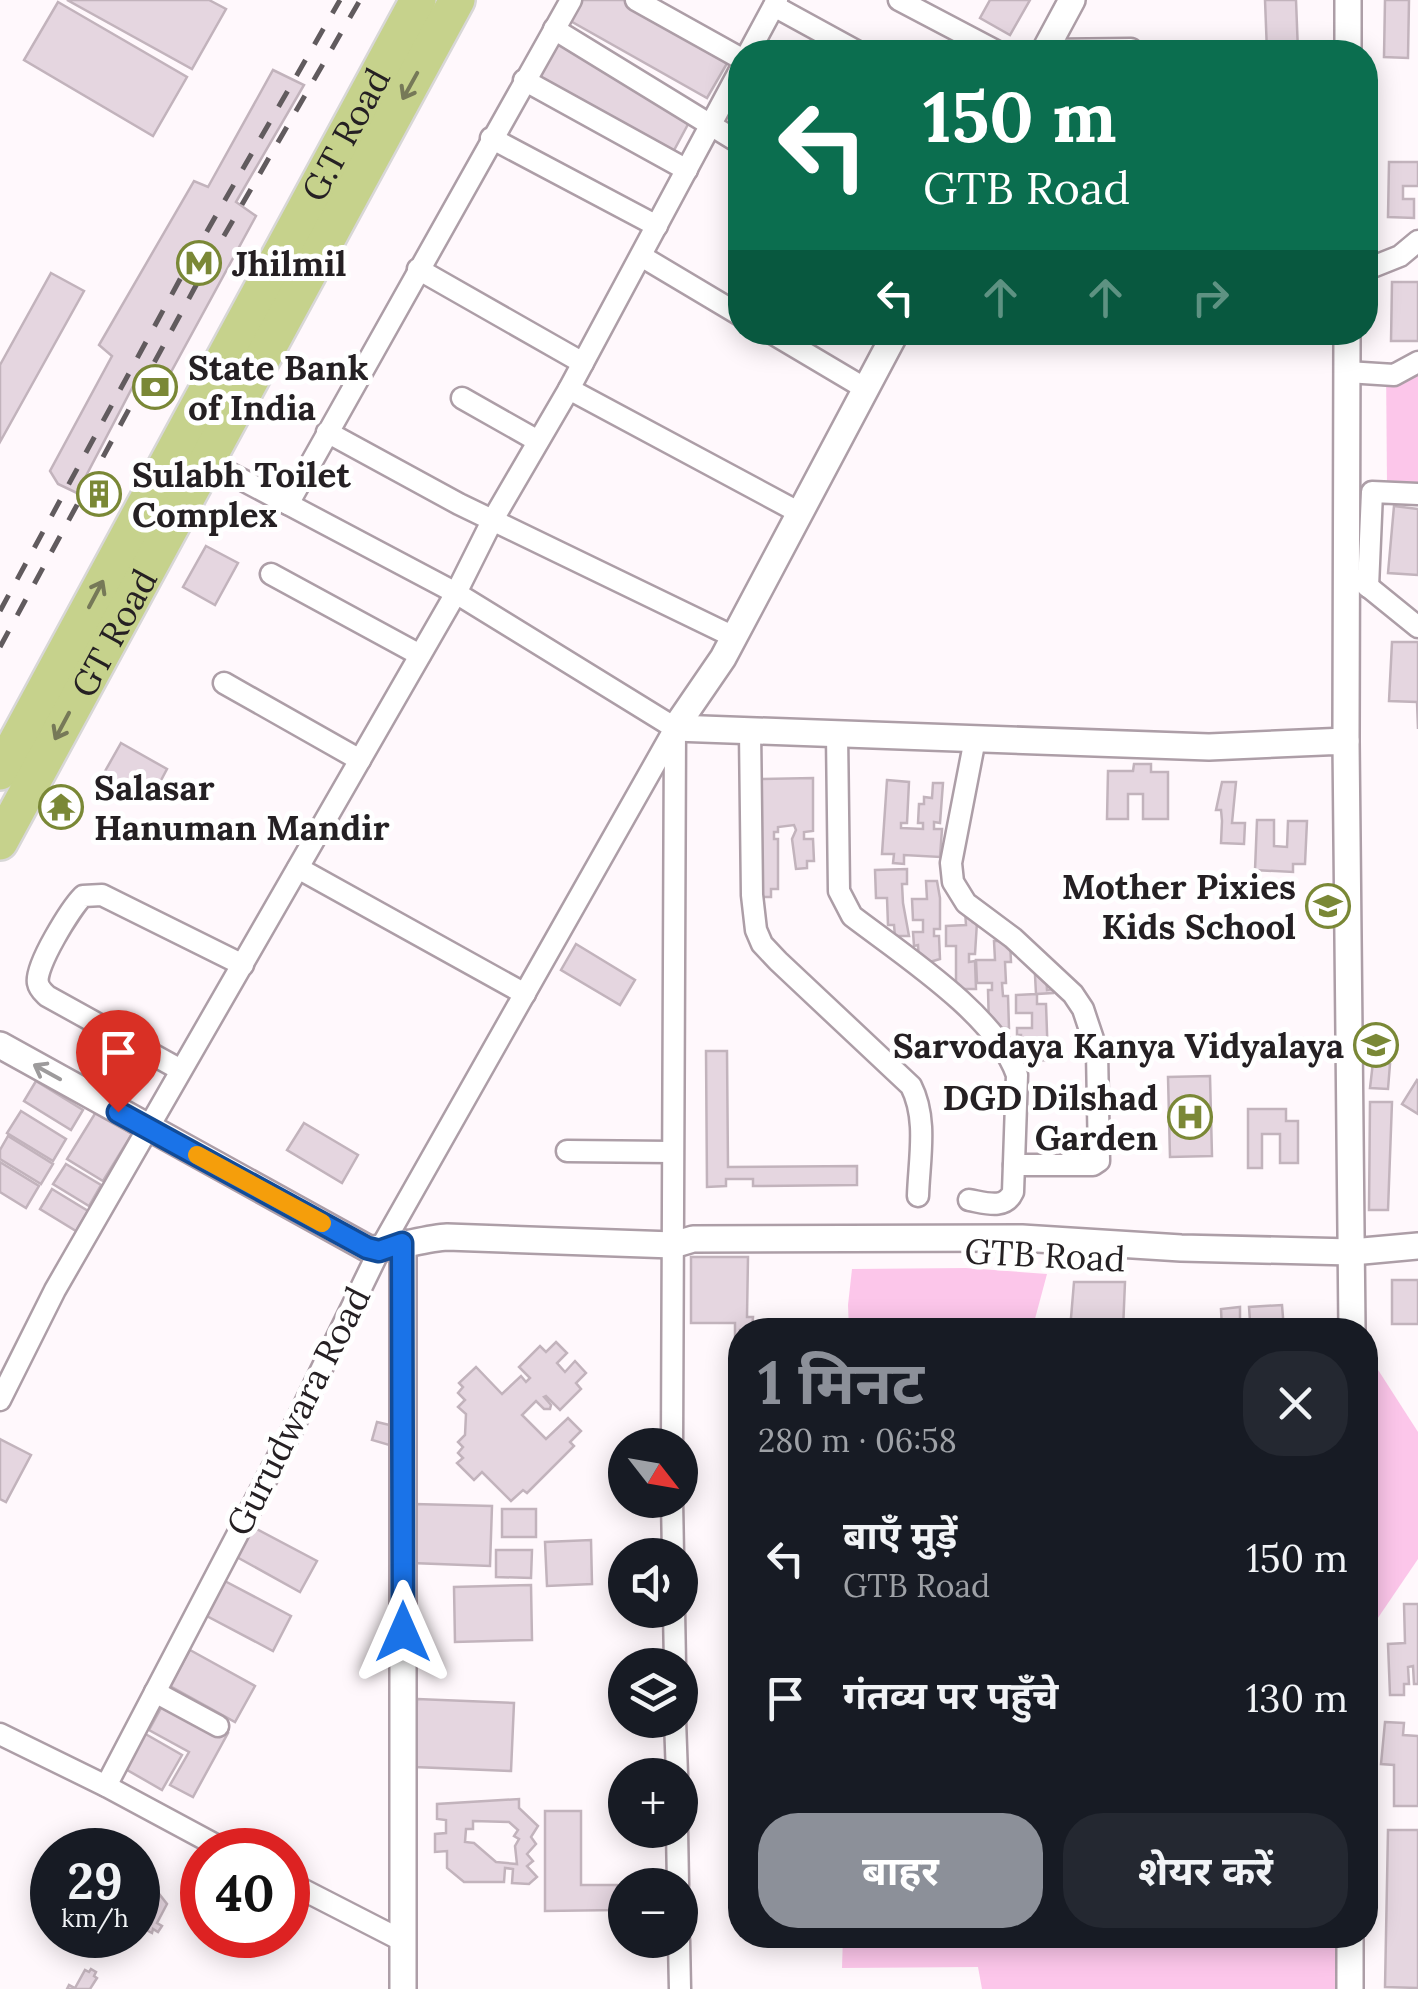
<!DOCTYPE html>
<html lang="hi">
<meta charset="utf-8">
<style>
:root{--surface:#171b24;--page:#242831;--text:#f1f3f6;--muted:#9ea1a6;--accent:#8c9099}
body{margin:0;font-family:Lora,"Noto Sans Devanagari",serif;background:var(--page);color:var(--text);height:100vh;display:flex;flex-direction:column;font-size:38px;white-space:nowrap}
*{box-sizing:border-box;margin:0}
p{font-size:32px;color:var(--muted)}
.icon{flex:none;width:55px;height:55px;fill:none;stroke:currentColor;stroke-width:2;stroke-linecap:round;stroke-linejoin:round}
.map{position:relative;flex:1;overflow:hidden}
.drawer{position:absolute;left:728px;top:1318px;width:650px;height:630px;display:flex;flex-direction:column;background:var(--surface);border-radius:40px;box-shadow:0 5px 25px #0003}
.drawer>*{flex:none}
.hud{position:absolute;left:728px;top:40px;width:650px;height:305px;border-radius:40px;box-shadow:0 5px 25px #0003;background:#0b6e4f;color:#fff;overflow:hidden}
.needle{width:65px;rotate:121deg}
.tools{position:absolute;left:608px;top:1428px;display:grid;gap:20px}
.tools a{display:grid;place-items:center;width:90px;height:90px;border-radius:50%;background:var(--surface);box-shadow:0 5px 25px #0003;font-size:50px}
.speed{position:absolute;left:30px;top:1828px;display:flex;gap:20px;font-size:50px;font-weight:700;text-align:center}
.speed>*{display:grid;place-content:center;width:130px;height:130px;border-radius:50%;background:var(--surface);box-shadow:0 5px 25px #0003;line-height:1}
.speed small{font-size:25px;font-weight:400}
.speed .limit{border:15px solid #d22;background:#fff;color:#111}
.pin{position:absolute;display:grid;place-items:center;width:85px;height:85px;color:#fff;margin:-102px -42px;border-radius:50% 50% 50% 0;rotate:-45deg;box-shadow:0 0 10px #0007}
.pin .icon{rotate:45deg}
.me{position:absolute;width:110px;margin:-55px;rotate:0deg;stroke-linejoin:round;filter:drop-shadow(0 0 8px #0008)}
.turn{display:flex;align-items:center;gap:35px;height:210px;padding:0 30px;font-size:45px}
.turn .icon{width:130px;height:130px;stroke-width:2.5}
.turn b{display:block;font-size:70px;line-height:85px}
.lanes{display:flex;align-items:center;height:95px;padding:0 30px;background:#0003;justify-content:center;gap:50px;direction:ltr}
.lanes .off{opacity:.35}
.round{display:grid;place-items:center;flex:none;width:105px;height:105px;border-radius:40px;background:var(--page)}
.summary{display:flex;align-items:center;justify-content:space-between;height:170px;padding:0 30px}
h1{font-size:60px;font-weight:700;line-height:75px;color:var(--accent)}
.primary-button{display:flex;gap:20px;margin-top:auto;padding:20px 30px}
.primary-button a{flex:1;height:115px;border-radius:40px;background:var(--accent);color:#fff;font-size:40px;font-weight:700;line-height:115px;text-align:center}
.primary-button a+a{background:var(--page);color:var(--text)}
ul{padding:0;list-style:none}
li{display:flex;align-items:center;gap:30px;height:140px;padding:0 30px}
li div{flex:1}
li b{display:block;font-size:38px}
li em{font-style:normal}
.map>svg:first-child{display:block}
.green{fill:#fcc6ea}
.building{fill:#e5d6e0;stroke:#c2b3bc;stroke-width:2.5;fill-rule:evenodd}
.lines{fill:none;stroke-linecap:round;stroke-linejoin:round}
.minor-casing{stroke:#ad9ea7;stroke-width:25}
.tertiary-casing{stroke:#ad9ea7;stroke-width:30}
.trunk-casing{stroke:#d8d7d7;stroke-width:40}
.minor{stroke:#fff;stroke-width:20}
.tertiary{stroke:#fff;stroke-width:25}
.trunk{stroke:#c6d28c;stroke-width:35}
.rail{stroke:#615b5e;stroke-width:5;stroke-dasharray:18 18;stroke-linecap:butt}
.oneway{stroke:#767958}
.oneway2{stroke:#9d9b9c}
.route-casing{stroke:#114b97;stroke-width:25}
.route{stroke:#1a73e8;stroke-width:18}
.slow{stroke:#f59e0b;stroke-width:18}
.labels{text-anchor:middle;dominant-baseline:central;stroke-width:10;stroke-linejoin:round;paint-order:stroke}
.street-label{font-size:35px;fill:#252023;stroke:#fff}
.poi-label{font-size:35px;font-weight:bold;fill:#252023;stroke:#fff;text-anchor:start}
</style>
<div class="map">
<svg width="1418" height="1989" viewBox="0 0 1418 1989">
<rect width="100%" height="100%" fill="#fff8fc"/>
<!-- green -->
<g class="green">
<path d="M1418,359V491L1387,486L1386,363Z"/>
<path d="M966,1268L1047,1274L1032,1330H849L848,1305L852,1269Z"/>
<path d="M1373,1362L1418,1432V1559L1367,1634Z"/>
<path d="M843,1935H1345L1348,1989H982L978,1967L842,1968Z"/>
</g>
<!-- building -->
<g class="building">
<path d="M67,0H209L226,9L192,69Z"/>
<path d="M577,0H624L729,60L707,98L567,19Z"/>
<path d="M990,0H1030L1010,35L980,18Z"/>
<path d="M1265,0H1296L1298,52H1267Z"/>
<path d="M1385,0H1409L1408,58L1384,57Z"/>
<path d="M58,2L187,77L153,136L24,60Z"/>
<path d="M555,34L693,115L672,154L530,76Z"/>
<path d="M273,70L304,85L236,202L256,216L165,383L141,371L77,493L58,484L50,471L112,356L99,345L194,181L208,187Z"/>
<path d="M1389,162H1418V186H1403V199H1414V218L1388,217Z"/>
<path d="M51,273L84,291L0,442V365Z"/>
<path d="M1392,282H1418V341H1391Z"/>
<path d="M94,485L109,493L103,503L89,496Z"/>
<path d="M1394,506L1418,509V575L1388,573Z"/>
<path d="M206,546L238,563L215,605L183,587Z"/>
<path d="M1392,642H1418V729L1417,702L1389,701Z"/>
<path d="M121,743L167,769L151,799L104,773Z"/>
<path d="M1134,764H1151V772H1168V819H1143V794H1128V819H1107L1108,771H1133Z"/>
<path d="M813,778V831L804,832V839H813L814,861H807V868L796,869L792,839L796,830L794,825L778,827V832H774V839H778V889H771V897H759L758,779Z"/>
<path d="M887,780L909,782L907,823H901V828L923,829V823H918L919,804H924V797L932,798L933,783H943L940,823L934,822V829H942L940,857L904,855V864L893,863L894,854H882Z"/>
<path d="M1222,782H1236L1232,823H1245L1244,844L1221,843L1222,821L1221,810H1216Z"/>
<path d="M1257,820H1274V846L1287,847L1288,821H1307L1305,864H1293V872L1255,870Z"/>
<path d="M907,869V884H902L903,903L909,936H895L894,925H888L887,898H876L875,870Z"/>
<path d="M926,881H937L940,898V929H934V936H939L940,959L919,965L918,945L914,946L913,932H923V920H913L912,899H927Z"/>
<path d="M965,911H973V922H977L975,954H969V962L975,961L976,989H956V946H946V926L966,925Z"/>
<path d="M994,941H1010L1011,962H1005L1006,983H1002L1003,996H1008L1009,1028H989L988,990H992V983H977L976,960H995Z"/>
<path d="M576,944L635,980L620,1005L561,970Z"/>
<path d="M1046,974L1047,990L1053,989V993L1037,994V1004H1046L1048,1060L1032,1061L1031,1047H1021V1035H1017V1028H1032V1013H1016V995L1036,994L1035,975Z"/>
<path d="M706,1051H727L728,1167L857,1166V1185L753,1186V1179H726V1186L707,1187Z"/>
<path d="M1373,1062L1390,1064L1388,1089L1370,1088Z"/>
<path d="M1210,1076L1212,1156L1170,1157L1168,1077Z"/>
<path d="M1417,1080L1418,1081V1114L1402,1104Z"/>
<path d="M36,1081L83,1110L71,1130L24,1101Z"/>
<path d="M1370,1102H1392L1388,1210H1369Z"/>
<path d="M1248,1109H1286V1121H1298V1163H1280V1134H1262V1168H1248Z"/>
<path d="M21,1111L66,1139L53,1161L7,1133Z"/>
<path d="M96,1112L132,1134L103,1181L67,1159Z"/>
<path d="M304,1123L358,1155L342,1183L287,1150Z"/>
<path d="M8,1136L53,1164L41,1184L0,1159V1150Z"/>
<path d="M0,1162L39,1186L26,1208L0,1192Z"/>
<path d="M66,1164L101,1185L89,1206L53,1184Z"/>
<path d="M52,1189L88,1211L76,1231L40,1209Z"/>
<path d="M691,1257H748L747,1317H753L752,1330H740V1354H735V1323H691Z"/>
<rect x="1392" y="1280" width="26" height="44"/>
<path d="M1074,1282H1125L1123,1330H1070Z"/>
<path d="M1282,1305L1284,1330H1222L1221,1309L1240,1307V1322L1250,1321L1249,1307Z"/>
<path d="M556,1342L567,1353L557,1363L565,1372L575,1361L586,1373L576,1383L581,1389L560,1410L546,1396L544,1397L551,1405L550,1409H544L536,1401L522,1415L546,1439L568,1418L581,1431L570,1442L574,1446L527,1493L523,1490L511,1501L482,1472L474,1480L457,1463L463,1458L458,1453L463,1447L458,1442L465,1435L466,1414L458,1407L465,1400L458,1393L463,1387L459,1383L476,1367L502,1394L521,1376L526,1382L530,1378L519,1367L540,1346L546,1352Z"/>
<path d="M377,1422L398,1427L396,1447L372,1440Z"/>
<path d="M0,1439L31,1455L6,1502L0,1499Z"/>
<path d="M414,1504L492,1506L490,1566L412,1563Z"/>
<rect x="502" y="1509" width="34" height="28"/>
<path d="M251,1526L317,1561L300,1592L235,1556Z"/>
<path d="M591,1540L592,1584L547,1586L545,1542Z"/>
<path d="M496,1550H532L531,1578L496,1577Z"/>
<path d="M221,1579L291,1616L273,1651L203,1614Z"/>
<path d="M531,1585L532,1640L455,1642L454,1587Z"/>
<path d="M1404,1604H1418V1684H1414L1413,1666L1408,1667L1409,1684H1404V1695H1390L1388,1644L1405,1643Z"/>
<path d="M190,1650L255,1686L235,1722L170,1686Z"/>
<path d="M166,1699L228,1733L193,1797L170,1785L189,1752L149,1730Z"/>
<path d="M417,1699L514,1703L511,1771L415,1767Z"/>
<path d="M1385,1722L1404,1723L1403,1735L1418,1736V1806H1394V1765L1381,1764Z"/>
<path d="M142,1732L182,1755L162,1790L122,1767Z"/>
<path d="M735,1769H740V1811H736Z"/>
<path d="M519,1799V1808L538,1826L531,1837L536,1844L527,1854L533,1861L527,1866L537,1877L529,1884L512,1883L513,1869L505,1868L504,1882H464L447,1868V1851L435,1852V1834L446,1833V1820L437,1819V1804ZM473,1821L509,1822L518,1830L514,1836L519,1839L515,1846L517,1864L496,1862L474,1843L465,1842L466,1829H473Z"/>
<path d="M545,1811H581V1885H617V1910L545,1911Z"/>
<path d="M1388,1830H1418V1988L1385,1987Z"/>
<path d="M52,1877V1903L48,1910L40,1905Z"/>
<path d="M160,1895L167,1904L157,1923L162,1926L158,1932L153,1929L152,1933L139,1926L152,1910L148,1908L154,1899L157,1901Z"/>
<path d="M91,1969L96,1972L94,1976L97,1978L90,1989H67L69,1985L75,1988L85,1970L89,1972Z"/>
</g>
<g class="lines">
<!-- minor casing -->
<g class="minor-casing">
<g id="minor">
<path d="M636,0L740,58"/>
<path d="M899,0L998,52"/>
<path d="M774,6L858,52"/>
<path d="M554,29L740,143"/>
<path d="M1045,50L1131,49"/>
<path d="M749,52L777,0"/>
<path d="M524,80L687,170"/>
<path d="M491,138L657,226"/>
<path d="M641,256L740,315"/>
<path d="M418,269L583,363"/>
<path d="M1365,270L1400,256L1418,241"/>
<path d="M770,332L866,389"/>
<path d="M1347,372L1394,375L1418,362"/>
<path d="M569,389L800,513"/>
<path d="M462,398L538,441"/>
<path d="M327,432L459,504L734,637"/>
<path d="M201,458L456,593L675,728L672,1445"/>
<path d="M288,504L571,0"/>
<path d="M271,574L420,655"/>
<path d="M1360,580L1418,627"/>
<path d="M1368,587L1372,492L1418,494"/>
<path d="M224,683L360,760"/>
<path d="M750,731L752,895L756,930L762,944L778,961L911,1086C928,1119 919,1160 918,1196"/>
<path d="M837,734L839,891L852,916C903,955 996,1015 1017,1075L1013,1192C1005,1210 986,1203 969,1200"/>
<path d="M975,739L951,863L953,882L966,903L1013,938L1073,994L1083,1009L1097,1051L1099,1161L1093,1165H1014"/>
<path d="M298,868L525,994"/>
<path d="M179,1069L47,996C43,992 39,989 38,983C34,967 71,908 83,896L102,895L243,965"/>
<path d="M567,1151L671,1152"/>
<path d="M0,1400L55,1290L456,593L492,521L569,389L740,70"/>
<path d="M672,1500L673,1555"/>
<path d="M674,1610L675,1665"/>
<path d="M155,1692L218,1726"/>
<path d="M675,1720L677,1775"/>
<path d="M0,1734L106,1786L225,1850"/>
<path d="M106,1786L291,1432L379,1251L674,730"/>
<path d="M677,1830L678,1885"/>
<path d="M288,1882L403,1941"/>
<path d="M679,1940L680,1989"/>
</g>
</g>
<!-- tertiary casing -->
<g class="tertiary-casing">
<g id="tertiary">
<path d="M1044,52L1072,0"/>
<path d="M1348,52V0"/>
<path d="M675,728L1209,747L1346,741L1352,1330"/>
<path d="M675,728L723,658L896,332"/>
<path d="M1346,741L1347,332"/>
<path d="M0,1045L367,1248C383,1252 424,1238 447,1237L673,1245L693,1239L1022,1238L1181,1248L1352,1252L1418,1246"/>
<path d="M403,1243V1989"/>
<path d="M1350,1989V1935"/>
</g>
</g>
<!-- trunk casing -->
<g class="trunk-casing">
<g id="trunk">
<path id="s1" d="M0,772L418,0"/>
<path id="s2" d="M0,842L457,0"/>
</g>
</g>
<!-- minor -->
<use href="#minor" class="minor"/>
<!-- tertiary -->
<use href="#tertiary" class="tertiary"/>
<!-- trunk -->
<use href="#trunk" class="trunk"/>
<!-- rail -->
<g class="rail">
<path d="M0,611L191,259L340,0"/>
<path d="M0,647L206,267L360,0"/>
</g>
</g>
<!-- one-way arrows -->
<defs><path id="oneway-shaft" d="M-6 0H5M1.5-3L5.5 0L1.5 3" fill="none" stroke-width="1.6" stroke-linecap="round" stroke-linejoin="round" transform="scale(2.5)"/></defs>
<g class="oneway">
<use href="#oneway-shaft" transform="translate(410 86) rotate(119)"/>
<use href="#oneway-shaft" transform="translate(96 594) rotate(-62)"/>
<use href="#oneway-shaft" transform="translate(62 726) rotate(118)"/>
</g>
<use class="oneway2" href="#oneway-shaft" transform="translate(47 1072) rotate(-151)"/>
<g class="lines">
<!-- route casing -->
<g class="route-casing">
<path id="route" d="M118,1112L367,1248L379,1251L402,1243L403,1632"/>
</g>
<!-- route -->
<use href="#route" class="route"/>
<!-- slow -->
<path class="slow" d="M197,1155L322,1223"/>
</g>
<!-- icons -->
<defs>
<g id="metro-ring" transform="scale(2.25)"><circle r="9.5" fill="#fff" stroke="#7a8836" stroke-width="1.5"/><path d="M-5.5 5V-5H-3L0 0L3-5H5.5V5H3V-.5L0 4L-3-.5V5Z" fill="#7a8836"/></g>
<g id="bank-ring" transform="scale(2.25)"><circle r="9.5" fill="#fff" stroke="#7a8836" stroke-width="1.5"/><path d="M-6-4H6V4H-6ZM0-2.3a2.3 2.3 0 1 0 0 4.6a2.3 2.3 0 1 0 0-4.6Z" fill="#7a8836"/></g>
<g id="building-ring" transform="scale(2.25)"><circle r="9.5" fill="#fff" stroke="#7a8836" stroke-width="1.5"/><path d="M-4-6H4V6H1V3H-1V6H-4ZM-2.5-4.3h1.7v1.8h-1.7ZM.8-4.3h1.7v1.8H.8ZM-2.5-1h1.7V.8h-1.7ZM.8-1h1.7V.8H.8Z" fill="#7a8836"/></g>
<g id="temple-ring" transform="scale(2.25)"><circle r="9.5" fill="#fff" stroke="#7a8836" stroke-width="1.5"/><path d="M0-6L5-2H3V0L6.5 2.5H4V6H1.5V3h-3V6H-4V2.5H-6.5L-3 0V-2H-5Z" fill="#7a8836"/></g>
<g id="school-ring" transform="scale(2.25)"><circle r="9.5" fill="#fff" stroke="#7a8836" stroke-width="1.5"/><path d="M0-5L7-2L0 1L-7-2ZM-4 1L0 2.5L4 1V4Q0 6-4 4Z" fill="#7a8836"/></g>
<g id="hospital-ring" transform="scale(2.25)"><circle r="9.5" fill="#fff" stroke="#7a8836" stroke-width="1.5"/><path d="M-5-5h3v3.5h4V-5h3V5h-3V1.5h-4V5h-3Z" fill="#7a8836"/></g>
</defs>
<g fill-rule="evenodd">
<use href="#metro-ring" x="199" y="263"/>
<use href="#bank-ring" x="155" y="387"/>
<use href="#building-ring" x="99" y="494"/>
<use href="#temple-ring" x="61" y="807"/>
<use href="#school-ring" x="1328" y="906"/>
<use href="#school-ring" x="1376" y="1045"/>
<use href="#hospital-ring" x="1190" y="1117"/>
</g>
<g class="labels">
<!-- street labels -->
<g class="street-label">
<text stroke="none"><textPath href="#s1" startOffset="725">G.T Road</textPath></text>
<text stroke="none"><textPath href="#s2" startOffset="238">GT Road</textPath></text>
<text transform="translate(1045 1255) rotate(3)">GTB Road</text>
<text transform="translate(298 1411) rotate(-63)">Gurudwara Road</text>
</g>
<!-- poi labels -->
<g class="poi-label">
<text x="232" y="263">Jhilmil</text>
<text x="188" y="367">State Bank<tspan x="188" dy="40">of India</tspan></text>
<text x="132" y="474">Sulabh Toilet<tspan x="132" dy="40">Complex</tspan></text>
<text x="94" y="787">Salasar<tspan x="94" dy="40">Hanuman Mandir</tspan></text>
<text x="1296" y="886" text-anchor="end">Mother Pixies<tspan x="1296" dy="40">Kids School</tspan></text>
<text x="1344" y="1045" text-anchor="end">Sarvodaya Kanya Vidyalaya</text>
<text x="1158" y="1097" text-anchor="end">DGD Dilshad<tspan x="1158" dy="40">Garden</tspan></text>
</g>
</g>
</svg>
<div class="tools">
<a><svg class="needle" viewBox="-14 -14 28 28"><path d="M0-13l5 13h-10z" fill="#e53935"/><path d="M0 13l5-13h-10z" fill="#9ea1a6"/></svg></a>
<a><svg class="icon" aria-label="sound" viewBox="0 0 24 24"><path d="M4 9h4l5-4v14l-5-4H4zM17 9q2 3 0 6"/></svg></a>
<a><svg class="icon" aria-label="layers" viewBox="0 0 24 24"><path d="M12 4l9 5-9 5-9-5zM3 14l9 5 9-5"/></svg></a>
<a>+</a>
<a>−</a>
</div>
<div class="speed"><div>29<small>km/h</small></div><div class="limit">40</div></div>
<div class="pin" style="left:118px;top:1112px;background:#d93025"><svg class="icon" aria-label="arrive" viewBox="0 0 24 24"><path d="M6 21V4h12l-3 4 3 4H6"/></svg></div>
<svg class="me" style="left:403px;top:1632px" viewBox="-20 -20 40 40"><path d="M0-17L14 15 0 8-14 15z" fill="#1a73e8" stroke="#fff" stroke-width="4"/></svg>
<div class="hud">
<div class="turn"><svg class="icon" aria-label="left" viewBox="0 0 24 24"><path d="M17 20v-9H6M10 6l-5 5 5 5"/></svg><div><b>150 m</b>GTB Road</div></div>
<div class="lanes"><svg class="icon" aria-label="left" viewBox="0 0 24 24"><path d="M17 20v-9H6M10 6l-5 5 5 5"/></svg><svg class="icon off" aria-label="ahead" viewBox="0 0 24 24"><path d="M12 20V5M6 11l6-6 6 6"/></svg><svg class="icon off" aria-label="ahead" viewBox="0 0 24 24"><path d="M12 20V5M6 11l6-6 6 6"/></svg><svg class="icon off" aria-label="right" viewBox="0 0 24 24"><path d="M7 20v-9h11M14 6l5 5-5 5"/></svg></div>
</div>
<section class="drawer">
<div class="summary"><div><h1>1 मिनट</h1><p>280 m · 06:58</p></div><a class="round"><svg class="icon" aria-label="close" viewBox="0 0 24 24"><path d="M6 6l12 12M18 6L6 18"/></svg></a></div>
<ul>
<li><svg class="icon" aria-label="left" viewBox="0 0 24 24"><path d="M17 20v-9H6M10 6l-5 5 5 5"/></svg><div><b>बाएँ मुड़ें</b><p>GTB Road</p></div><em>150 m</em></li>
<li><svg class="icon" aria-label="arrive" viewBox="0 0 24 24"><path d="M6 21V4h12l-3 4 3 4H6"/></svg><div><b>गंतव्य पर पहुँचे</b></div><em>130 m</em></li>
</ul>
<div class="primary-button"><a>बाहर</a><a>शेयर करें</a></div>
</section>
</div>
